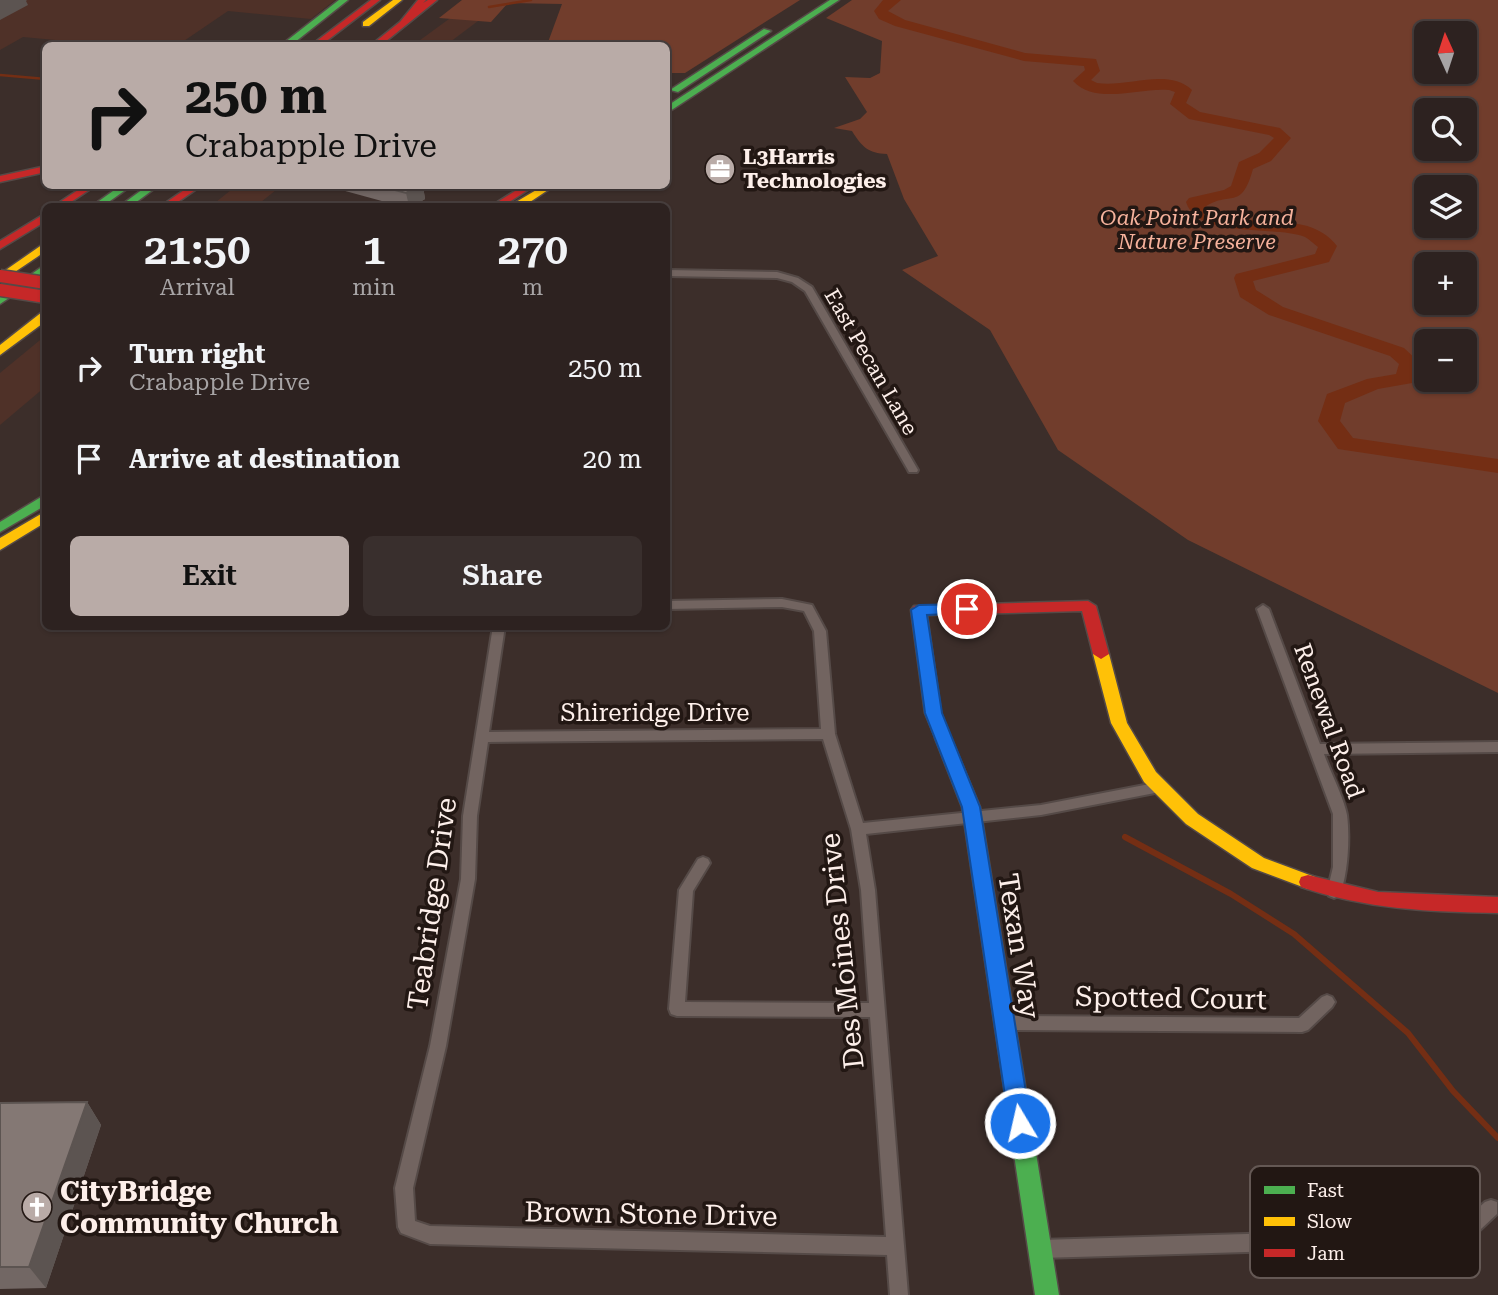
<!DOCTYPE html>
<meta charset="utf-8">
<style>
:root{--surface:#2d2220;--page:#392f2d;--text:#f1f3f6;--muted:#a7a4a5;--line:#483f3e;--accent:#b9aba7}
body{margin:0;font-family:"Roboto Serif",serif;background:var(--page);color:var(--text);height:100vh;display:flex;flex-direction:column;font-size:26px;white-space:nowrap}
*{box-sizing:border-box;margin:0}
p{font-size:23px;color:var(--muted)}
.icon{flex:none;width:38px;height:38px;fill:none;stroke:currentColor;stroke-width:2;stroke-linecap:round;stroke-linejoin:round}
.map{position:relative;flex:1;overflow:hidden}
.panel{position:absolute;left:42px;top:203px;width:628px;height:427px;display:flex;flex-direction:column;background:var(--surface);border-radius:10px;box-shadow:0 2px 5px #0004,0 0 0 2px var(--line)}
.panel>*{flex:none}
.banner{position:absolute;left:42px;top:42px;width:628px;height:147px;border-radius:10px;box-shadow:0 2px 5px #0004,0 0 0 2px var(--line);background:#b9aba7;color:#111;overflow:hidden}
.needle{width:46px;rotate:357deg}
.fabs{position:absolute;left:1414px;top:21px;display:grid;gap:14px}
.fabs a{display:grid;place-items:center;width:63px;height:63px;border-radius:10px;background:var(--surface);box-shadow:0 2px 5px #0004,0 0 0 2px var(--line);font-size:35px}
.pin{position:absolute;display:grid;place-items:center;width:60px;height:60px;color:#fff;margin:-30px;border:4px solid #fff;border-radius:50%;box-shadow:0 2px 7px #0007}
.me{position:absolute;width:77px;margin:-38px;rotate:351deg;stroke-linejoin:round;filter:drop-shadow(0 0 5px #0008)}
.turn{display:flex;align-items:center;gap:24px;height:147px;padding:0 28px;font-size:32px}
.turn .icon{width:91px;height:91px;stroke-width:2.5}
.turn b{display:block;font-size:49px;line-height:60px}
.eta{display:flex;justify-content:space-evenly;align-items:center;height:119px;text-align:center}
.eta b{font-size:42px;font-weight:600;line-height:49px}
.button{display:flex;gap:14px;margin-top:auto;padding:14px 28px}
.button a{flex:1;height:80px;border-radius:10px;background:var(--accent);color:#111;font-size:28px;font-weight:600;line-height:80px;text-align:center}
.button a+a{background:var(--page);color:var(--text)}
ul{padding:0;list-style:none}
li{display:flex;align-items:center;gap:21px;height:91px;padding:0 28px}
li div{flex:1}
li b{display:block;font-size:26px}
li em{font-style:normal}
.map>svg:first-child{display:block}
.built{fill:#4f3128}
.green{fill:#713d2c;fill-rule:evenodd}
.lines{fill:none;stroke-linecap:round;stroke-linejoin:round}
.stream-far1{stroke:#742e14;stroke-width:2.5}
.stream{stroke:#742e14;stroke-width:6}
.river{fill:#742e14;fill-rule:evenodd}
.street-casing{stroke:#554a47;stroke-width:4}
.fast-casing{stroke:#554a47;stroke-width:3}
.slow-casing{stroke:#554a47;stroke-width:3}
.jam-casing{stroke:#554a47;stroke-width:3}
.street{fill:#726460;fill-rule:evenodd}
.fast{fill:#4caf50;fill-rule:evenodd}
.slow{fill:#ffc107;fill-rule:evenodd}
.jam{fill:#c62828;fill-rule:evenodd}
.jam-bridge-casing{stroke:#554a47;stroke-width:15;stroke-linecap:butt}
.jam-bridge{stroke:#c62828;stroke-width:12}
.wall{fill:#726764}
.shaded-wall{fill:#5c5451}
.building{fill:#847874;stroke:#5c5451;stroke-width:2}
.route{fill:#1a73e8;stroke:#114b97;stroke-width:2}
.labels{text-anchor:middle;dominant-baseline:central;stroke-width:7;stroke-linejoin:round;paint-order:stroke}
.far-poi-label{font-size:21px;font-weight:bold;fill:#fdefea;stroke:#221713;text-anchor:start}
.far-park-label{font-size:21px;font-style:italic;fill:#f6b29c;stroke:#221713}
.far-street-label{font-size:21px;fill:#fdefea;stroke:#221713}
.street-label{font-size:24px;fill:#fdefea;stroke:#221713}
.near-street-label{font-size:28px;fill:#fdefea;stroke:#221713}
.near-poi-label{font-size:28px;font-weight:bold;fill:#fdefea;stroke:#221713;text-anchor:start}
.key{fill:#221713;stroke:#645854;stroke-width:2}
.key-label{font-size:19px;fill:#fdefea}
</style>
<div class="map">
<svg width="1498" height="1295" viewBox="0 0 1498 1295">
<rect width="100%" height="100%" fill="#3c2e2a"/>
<!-- built -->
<g class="built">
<path d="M0,0H335L311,19L228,11L178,45H109L23,37L0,50Z"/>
<path d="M475,0H506L446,45L412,46Z"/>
<path d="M236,186H281L256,206H211Z"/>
<path d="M45,336V387L0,425V373Z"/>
</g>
<!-- green -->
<g class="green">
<path d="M462,0H800L685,73H667V46L547,45L562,4L508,3L491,22L439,18Z"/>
<path d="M852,0H1498V693L1188,540L1058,450L990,330L902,270L938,256L904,199L887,154C868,153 862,147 852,131L834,128L860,119L867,112L845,77L870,78L880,73L882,41L826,18ZM1426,33H1465V72H1426ZM1426,110H1465V149H1426ZM1426,187H1465V226H1426ZM1426,264H1465V303H1426ZM1426,341H1465V380H1426Z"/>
</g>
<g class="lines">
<!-- stream-far1 -->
<g class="stream-far1">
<path d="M489,7L531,0"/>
<path d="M0,75L46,79"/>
</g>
<!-- stream -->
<path class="stream" d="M1125,837L1231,894L1294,934L1408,1033L1453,1091L1498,1138"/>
<!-- river -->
<path class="river" d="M883,0H901L888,11L905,20L1025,53L1096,59L1100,71L1091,80L1097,83C1126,88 1168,67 1192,90L1186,103L1200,112L1280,128L1291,138L1271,161L1253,169C1241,212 1230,190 1205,207C1243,233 1307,206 1337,246L1329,262L1253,281L1256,290L1283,307L1404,348L1420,363L1412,383L1378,389L1345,403L1340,421L1353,438L1498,459V473L1338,449L1318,421L1327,394L1367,379L1396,374L1399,364L1390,356L1269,315L1240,297L1234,278L1236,274L1315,254L1318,247C1314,244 1309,239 1305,237C1276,225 1197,239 1186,202L1189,198L1224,190L1231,186L1239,162L1259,153L1274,138L1269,135L1189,119L1170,104L1175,92L1169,90C1139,87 1097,106 1073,81L1085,70L1084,66L1024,61L895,26L879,19L874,11Z"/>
<!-- street casing -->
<g class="street-casing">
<g id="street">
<path d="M667,270L777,272L798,278L812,287L918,470L917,472H909L908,470L805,291L792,282L777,278L667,276Z"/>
<path d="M782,599L812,605L826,631L835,734L863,823L1041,805L1160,782L1165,783L1167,787L1165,791L1160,792L1041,815L866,834L875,890L908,1295H890L887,1255L430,1244L401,1233L398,1227L395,1188L430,1046L461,879L463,816L493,626H505L489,732L821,729L814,631L804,611L782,607L667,609V601ZM823,739L851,829L861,890L869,1003L685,1002L693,891L710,863L708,859L703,857L698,859L679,890L669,1009L671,1014L677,1016L870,1017L886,1237L430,1226L415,1221L413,1188L446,1046L475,879L477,816L488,742Z"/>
<path d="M1263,605L1269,609L1320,744L1498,742V752L1324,754C1330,771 1344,798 1347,815C1350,837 1348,877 1339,896L1334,898L1329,896L1327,892L1333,867V814L1257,609Z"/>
<path d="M1327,995L1332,997L1335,1002L1332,1007L1308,1030L1302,1032L1004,1030L998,1028L996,1023L998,1018L1004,1016L1299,1018L1322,997Z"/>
<path d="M1491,1200L1497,1202V1214L1466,1243L1460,1246L1040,1258L1034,1255L1031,1249L1034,1243L1040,1240L1456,1228L1485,1202Z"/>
</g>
</g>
<!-- fast casing -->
<g class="fast-casing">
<g id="fast">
<path d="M339,0H348L290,46H280Z"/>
<path d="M830,0H839L667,113V106Z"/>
<path d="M764,29L771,31L678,92L670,90Z"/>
<path d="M120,186H131L103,206H92Z"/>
<path d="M147,186H158L131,206H120Z"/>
<path d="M46,264V273L0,304V296Z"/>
<path d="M46,494V505L0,532V522Z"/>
<path d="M943,732L949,734L951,738L980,807L1059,1295H1035L962,807L935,738L937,734Z"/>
</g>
</g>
<!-- slow casing -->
<g class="slow-casing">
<g id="slow">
<path d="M393,0H402L369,26H363V22Z"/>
<path d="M543,186H554L524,206H516V202Z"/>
<path d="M46,242V251L0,282V274Z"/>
<path d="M42,312H46V321L0,355V345Z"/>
<path d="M46,511V522L0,550V538Z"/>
<path d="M1101,649L1109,654L1127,723L1156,772L1198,814L1264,858L1315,877L1317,882L1315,887L1308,889L1252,868L1186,824L1144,782L1111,723L1093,654Z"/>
</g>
</g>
<!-- jam casing -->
<g class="jam-casing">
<g id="jam">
<path d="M371,0H380L320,46H310Z"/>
<path d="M418,0H426L423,3L428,0H437L380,46H370L400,22Z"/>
<path d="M46,166V172L0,182V176Z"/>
<path d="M84,186H95L65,206H54Z"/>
<path d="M190,186H201L172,206H161Z"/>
<path d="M523,186H534L503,206H491Z"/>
<path d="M46,213V221L0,249V241Z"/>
<path d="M1088,601L1096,606L1109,654L1101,659L1093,654L1082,611L927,615L941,713L951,738L949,742H937L925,713L911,610L914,606Z"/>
<path d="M1308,875L1378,892L1498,897V913C1430,912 1366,909 1301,887L1299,882L1301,877Z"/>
</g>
</g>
<!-- street -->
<use href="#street" class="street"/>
<!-- fast -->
<use href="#fast" class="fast"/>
<!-- slow -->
<use href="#slow" class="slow"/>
<!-- jam -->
<use href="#jam" class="jam"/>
<!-- jam-bridge casing -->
<g class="jam-bridge-casing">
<g id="jam-bridge">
<path d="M0,276L46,283"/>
<path d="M0,290L46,297"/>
</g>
</g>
<!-- jam-bridge -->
<use href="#jam-bridge" class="jam-bridge"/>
</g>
<!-- wall -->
<g class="wall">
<path d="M327,186H423L425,199L413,206H400Z"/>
<path d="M87,1102L101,1125L46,1288L0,1289V1103Z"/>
</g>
<!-- shaded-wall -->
<g class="shaded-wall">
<path d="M0,0H27L26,1L28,5L0,20Z"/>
<path d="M419,186H423L425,199L413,206H409L406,193Z"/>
<path d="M87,1102L101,1125L46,1288L29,1267Z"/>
</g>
<!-- building -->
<g class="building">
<path d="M380,186H419L406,193Z"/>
<path d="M87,1102L29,1267H0V1103Z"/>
</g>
<!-- route -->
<path class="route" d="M967,604L972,606L975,609L972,613L927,615L942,713L980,807L1031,1123L1028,1130L1020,1133L1012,1130L1009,1123L962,807L925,713L911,610L919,605Z"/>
<!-- icons -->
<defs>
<g id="office-disc" transform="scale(1.575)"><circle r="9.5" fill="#b9aba7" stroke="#221713"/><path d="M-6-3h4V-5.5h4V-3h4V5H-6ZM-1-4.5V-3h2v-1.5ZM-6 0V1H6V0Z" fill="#fff"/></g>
<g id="church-disc" transform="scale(1.575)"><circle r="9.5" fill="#b9aba7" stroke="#221713"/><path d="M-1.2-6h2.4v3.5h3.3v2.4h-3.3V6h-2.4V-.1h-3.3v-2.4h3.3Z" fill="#fff"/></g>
</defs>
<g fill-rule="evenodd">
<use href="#office-disc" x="720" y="169"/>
<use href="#church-disc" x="37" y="1207"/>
</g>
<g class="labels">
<!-- far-poi labels -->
<g class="far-poi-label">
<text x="743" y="157">L3Harris<tspan x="743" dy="24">Technologies</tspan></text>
</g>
<!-- far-park labels -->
<g class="far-park-label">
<text x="1197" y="218">Oak Point Park and<tspan x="1197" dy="24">Nature Preserve</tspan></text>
</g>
<!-- far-street labels -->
<g class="far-street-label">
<text transform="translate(871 362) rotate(60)">East Pecan Lane</text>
</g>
<!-- street labels -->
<g class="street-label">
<text x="655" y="713">Shireridge Drive</text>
<text transform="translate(1329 721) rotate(70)">Renewal Road</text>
</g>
<!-- near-street labels -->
<g class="near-street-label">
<text transform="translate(432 904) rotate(-82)">Teabridge Drive</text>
<text transform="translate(1019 946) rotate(81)">Texan Way</text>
<text transform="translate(842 951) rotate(-96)">Des Moines Drive</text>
<text transform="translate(1171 998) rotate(1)">Spotted Court</text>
<text transform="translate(651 1214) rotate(1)">Brown Stone Drive</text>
</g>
<!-- near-poi labels -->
<g class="near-poi-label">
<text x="60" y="1191">CityBridge<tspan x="60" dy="32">Community Church</tspan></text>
</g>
</g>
<!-- legend -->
<rect x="1250" y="1166" width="230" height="112" rx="10" class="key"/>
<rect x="1264" y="1186" width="31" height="8" fill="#4caf50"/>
<rect x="1264" y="1217" width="31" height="9" fill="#ffc107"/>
<rect x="1264" y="1249" width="31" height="8" fill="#c62828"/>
<g class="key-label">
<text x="1307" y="1197">Fast</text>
<text x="1307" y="1228">Slow</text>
<text x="1307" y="1260">Jam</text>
</g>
</svg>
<div class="fabs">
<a><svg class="needle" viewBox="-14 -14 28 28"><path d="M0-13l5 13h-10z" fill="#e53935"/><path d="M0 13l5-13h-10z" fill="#a7a4a5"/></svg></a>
<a><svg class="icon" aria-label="search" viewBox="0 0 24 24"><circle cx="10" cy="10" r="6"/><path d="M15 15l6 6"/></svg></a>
<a><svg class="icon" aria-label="layers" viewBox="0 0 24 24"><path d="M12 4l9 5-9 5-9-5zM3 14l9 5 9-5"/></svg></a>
<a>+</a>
<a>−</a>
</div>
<div class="pin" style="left:967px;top:609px;background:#d93025"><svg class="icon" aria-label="arrive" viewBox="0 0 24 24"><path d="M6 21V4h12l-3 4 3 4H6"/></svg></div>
<svg class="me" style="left:1020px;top:1123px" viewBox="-20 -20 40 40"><circle r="17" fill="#1a73e8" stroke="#fff" stroke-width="3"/><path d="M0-11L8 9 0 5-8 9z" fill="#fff"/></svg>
<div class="banner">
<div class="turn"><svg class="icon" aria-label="right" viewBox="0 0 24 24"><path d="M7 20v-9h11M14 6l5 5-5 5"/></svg><div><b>250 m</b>Crabapple Drive</div></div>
</div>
<section class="panel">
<div class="eta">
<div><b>21:50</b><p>Arrival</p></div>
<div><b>1</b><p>min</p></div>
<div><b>270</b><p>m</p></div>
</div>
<ul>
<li><svg class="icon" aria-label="right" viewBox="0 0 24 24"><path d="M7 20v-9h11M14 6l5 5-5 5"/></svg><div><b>Turn right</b><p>Crabapple Drive</p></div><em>250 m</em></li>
<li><svg class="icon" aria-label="arrive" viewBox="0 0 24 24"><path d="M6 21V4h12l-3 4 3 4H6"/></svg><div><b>Arrive at destination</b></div><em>20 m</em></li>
</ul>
<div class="button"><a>Exit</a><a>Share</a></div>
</section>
</div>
